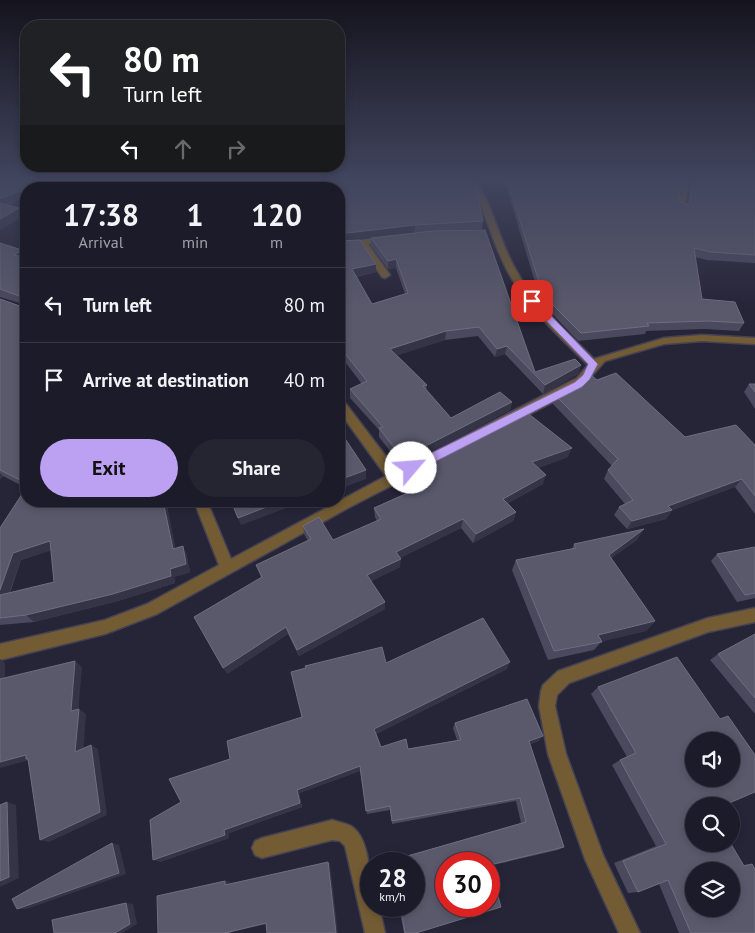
<!DOCTYPE html>
<style>
:root{--surface:#1c1b29;--page:#252431;--text:#f1f3f6;--muted:#a0a1a8;--line:#3a3946;--accent:#bca0f2}
body{margin:0;font-family:"PT Sans",sans-serif;background:var(--page);color:var(--text);height:100vh;display:flex;flex-direction:column;font-size:19px;white-space:nowrap}
*{box-sizing:border-box;margin:0}
p{font-size:16px;color:var(--muted)}
.icon{flex:none;width:28px;height:28px;fill:none;stroke:currentColor;stroke-width:2;stroke-linecap:round;stroke-linejoin:round}
.map{position:relative;flex:1;overflow:hidden}
.side{position:absolute;left:20px;top:182px;width:325px;height:325px;display:flex;flex-direction:column;background:var(--surface);border-radius:20px;box-shadow:0 2px 8px #0003,0 0 0 1px var(--line)}
.side>*{flex:none}
.top-card{position:absolute;left:20px;top:20px;width:325px;height:152px;border-radius:20px;box-shadow:0 2px 8px #0003,0 0 0 1px var(--line);background:#202124;color:#fff;overflow:hidden}
.controls{position:absolute;left:685px;top:732px;display:grid;gap:10px}
.controls a{display:grid;place-items:center;width:55px;height:55px;border-radius:50%;background:var(--surface);box-shadow:0 2px 8px #0003,0 0 0 1px var(--line);font-size:25px}
.speed{position:absolute;left:360px;top:852px;display:flex;gap:10px;font-size:25px;font-weight:700;text-align:center}
.speed>*{display:grid;place-content:center;width:65px;height:65px;border-radius:50%;background:var(--surface);box-shadow:0 2px 8px #0003,0 0 0 1px var(--line);line-height:1}
.speed small{font-size:12px;font-weight:400}
.speed .limit{border:8px solid #d22;background:#fff;color:#111}
.pin{position:absolute;display:grid;place-items:center;width:42px;height:42px;color:#fff;margin:-21px;border-radius:10px;box-shadow:0 2px 8px #0006}
.me{position:absolute;width:55px;margin:-28px;rotate:63deg;stroke-linejoin:round;filter:drop-shadow(0 0 4px #0008)}
.turn{display:flex;align-items:center;gap:18px;height:105px;padding:0 20px;font-size:22px}
.turn .icon{width:65px;height:65px;stroke-width:2.5}
.turn b{display:block;font-size:35px;line-height:42px}
.lanes{display:flex;align-items:center;height:48px;padding:0 20px;background:#0003;justify-content:center;gap:25px;direction:ltr}
.lanes .off{opacity:.35}
.eta{display:flex;justify-content:space-evenly;align-items:center;height:85px;text-align:center}
.eta b{font-size:30px;font-weight:600;line-height:35px}
.button{display:flex;gap:10px;margin-top:auto;padding:10px 20px}
.button a{flex:1;height:58px;border-radius:30px;background:var(--accent);color:#111;font-size:20px;font-weight:600;line-height:58px;text-align:center}
.button a+a{background:var(--page);color:var(--text)}
ul{padding:0;list-style:none}
li{display:flex;align-items:center;gap:15px;height:75px;padding:0 20px;border-top:1px solid var(--line)}
li div{flex:1}
li b{display:block;font-size:19px}
li em{font-style:normal}
.map>svg:first-child{display:block}
.lines{fill:none;stroke-linecap:round;stroke-linejoin:round}
.minor-casing{stroke:#444254;stroke-width:3}
.minor{fill:#735c34;fill-rule:evenodd}
.wall{fill:#4a495d;fill-rule:evenodd}
.shaded-wall{fill:#353447}
.building{fill:#5a596c;stroke:#6f6e80;fill-rule:evenodd}
.route{fill:#bca0f2;stroke:#7a689d}
</style>
<div class="map">
<svg width="755" height="933" viewBox="0 0 755 933">
<rect width="100%" height="100%" fill="#262437"/>
<g class="lines">
<!-- minor casing -->
<g class="minor-casing">
<g id="minor">
<path d="M467,179H475L481,189C495,215 501,244 516,270C535,305 566,331 594,359L664,338L702,335L755,338V344L702,341L664,344L605,361L582,387L348,508L157,614L105,634L0,660V644L105,620L147,604L219,565L194,501H207L231,559L386,476L339,411V399L343,400L397,471L577,378L588,365C558,335 525,306 506,268C491,239 485,207 467,179Z"/>
<path d="M681,179H689L685,209L681,211L677,209Z"/>
<path d="M388,236L392,239L391,241L368,244L390,275L385,278L382,277L360,246L339,248V243Z"/>
<path d="M755,608V622L708,632L569,683L557,695L555,706L566,754L603,855L640,933H619L585,859L548,754L539,706L541,691L543,685L558,671L564,669L708,618Z"/>
<path d="M332,820C338,822 345,823 351,826C371,838 371,885 371,906H379L385,933H365L345,846L340,841L332,840L262,858L255,855L252,848L255,841L262,838Z"/>
</g>
</g>
<!-- minor -->
<use href="#minor" class="minor"/>
</g>
<!-- wall -->
<g class="wall">
<path d="M504,179H681L678,201L685,205L688,204L691,179H755V263L707,260L695,257L702,299L744,323L739,331L704,329L646,331L645,334L578,341L541,302Z"/>
<path d="M339,189L483,221L482,229L472,230L535,372L581,365L578,374L543,394L505,354L495,357L478,336L445,340L397,355L427,385L426,390L451,418L512,402L510,410L402,466L379,437V430L350,398V389L362,384L339,354ZM371,238V246L388,269L396,268L405,294L372,304L356,277L376,272L360,240Z"/>
<path d="M0,243L22,250L26,258V501H166L175,548L186,553L190,572L174,577L175,583L118,601L34,622L0,625V528L26,488L3,476L0,479V299L20,306L23,304L0,297ZM51,550L54,582L10,593L21,560Z"/>
<path d="M597,380L685,437L755,445V514L735,487L672,510L666,519L627,529L614,515L619,507L625,504L604,479L608,470L612,466L553,404L556,396Z"/>
<path d="M749,384H755V409L744,392Z"/>
<path d="M568,457L538,468L543,484L508,503L516,512L513,521L473,543L461,528L400,558V567L371,581L385,602V609L299,656L288,634L227,674L261,577L256,565L308,541L304,534L303,526L333,540L377,521L375,517L374,508L416,489L409,478L410,469Z"/>
<path d="M637,540L611,558L655,621L646,631L602,641L594,650L548,660L512,570L516,560L572,549L574,544Z"/>
<path d="M755,547V598L737,602L711,561L717,554Z"/>
<path d="M755,634V714L710,660L718,654Z"/>
<path d="M386,663L507,669L376,734L381,747L408,749L457,740L453,728L455,723L539,741L530,744L564,847L558,850L489,866L416,933H404L399,906H414V864H390V861L521,823L516,801L392,824L390,810L367,814L360,771L299,793L302,807L229,833V838L160,862L181,802L230,759L302,717Z"/>
<path d="M598,687L694,806L743,865L752,864L755,933H679L659,884L638,892L628,893L614,863L656,846L612,765L620,760L627,757L591,694Z"/>
<path d="M328,862L330,864L266,924L231,932V933H158L230,882V884Z"/>
</g>
<!-- shaded-wall -->
<g class="shaded-wall">
<path d="M50,179H69V180L49,189H26V198L0,209V199Z"/>
<path d="M19,208L23,216L0,230V219Z"/>
<path d="M415,225L414,233L339,242V234Z"/>
<path d="M22,250L26,258L14,255Z"/>
<path d="M396,259V268L388,269V261Z"/>
<path d="M376,264V272L352,277V269Z"/>
<path d="M446,331L445,340L390,358V349Z"/>
<path d="M507,346L505,354L495,357L497,349Z"/>
<path d="M581,365L578,374L543,394L545,385Z"/>
<path d="M512,402L510,410L402,466V458Z"/>
<path d="M572,448L568,457L529,471L532,462Z"/>
<path d="M366,470V479L339,489V480Z"/>
<path d="M0,473L3,476L0,479Z"/>
<path d="M546,475L543,484L501,507L503,499Z"/>
<path d="M742,479L735,487L671,511L672,510L666,519L627,529L632,521L668,506Z"/>
<path d="M163,501H166L177,556L173,549Z"/>
<path d="M282,501H305L241,525L238,518Z"/>
<path d="M516,512L513,521L473,543L476,534Z"/>
<path d="M463,519L461,528L396,560V552Z"/>
<path d="M644,529L637,540L602,565L609,555Z"/>
<path d="M50,541L56,549L21,560L6,602L0,597V590L13,553Z"/>
<path d="M183,546L186,553L190,572L174,577L175,583L118,601L34,622L26,615L170,569Z"/>
<path d="M401,559L400,567L368,583L367,575Z"/>
<path d="M385,602V609L299,656L297,650Z"/>
<path d="M655,621L646,631L592,644L598,635Z"/>
<path d="M286,627L288,634L227,674L223,668Z"/>
<path d="M0,659L5,663V685L0,682Z"/>
<path d="M75,661L82,667L78,715L79,709L86,714L83,756L75,752L71,711Z"/>
<path d="M510,662L507,669L374,735V729Z"/>
<path d="M543,736L539,741L525,746L529,741Z"/>
<path d="M91,745L98,749L107,815L49,842L40,840Z"/>
<path d="M26,755L28,759H26L30,760L0,768V762Z"/>
<path d="M360,766V771L299,793L302,807L229,833V838L160,862L153,860L224,830L297,790Z"/>
<path d="M7,802L16,805L19,878L0,887Z"/>
<path d="M112,843L119,845L126,874L27,909H17Z"/>
<path d="M328,862L330,864L338,933H336Z"/>
<path d="M225,881L230,882V886L225,885Z"/>
<path d="M126,903L133,904L137,924L122,933H115Z"/>
</g>
<!-- building -->
<g class="building">
<path d="M0,179H50L0,199Z"/>
<path d="M160,179H212L214,189H163Z"/>
<path d="M246,179H471L476,188L483,221L415,225L339,234V189H246Z"/>
<path d="M507,179H681L678,201L685,205L690,202L693,179H735L755,183V255L710,252L694,248L702,299L735,302L744,323L708,321L647,323L649,326L581,333L543,295Z"/>
<path d="M0,203L19,208L0,219Z"/>
<path d="M485,230L535,372L575,359L581,365L545,385L507,346L497,349L479,327L446,331L390,349L427,385L423,386L451,418L500,392L512,402L402,458L379,428L383,427L350,389L367,381L339,346V241L360,240L376,264L352,269L372,304L408,293L396,259L388,261L371,238L433,231Z"/>
<path d="M0,243L22,250L14,255L26,258V483L0,470V299L20,306L23,304L22,297L0,289Z"/>
<path d="M616,373L685,437L736,425L755,445V496L742,479L668,506L672,510L632,521L619,507L633,500L608,470L618,459L556,396L586,380L591,375L597,380Z"/>
<path d="M749,384H755V392Z"/>
<path d="M525,411L572,448L532,462L546,475L503,499L516,512L476,534L463,519L396,552L401,559L367,575L385,602L297,650L286,627L223,668L194,617L262,577L256,565L311,539L303,526L319,517L333,540L381,519L374,508L421,487L410,469Z"/>
<path d="M346,440L366,470L339,480V443Z"/>
<path d="M26,488V501H163L173,549L183,546L186,564L170,569L171,576L113,594L26,615L0,618V595L54,582L50,541L13,553L0,590V528Z"/>
<path d="M231,501H282L238,518Z"/>
<path d="M644,529L609,555L655,621L598,635L602,642L554,651L516,560L576,548L574,544Z"/>
<path d="M755,547V593L745,595L717,554Z"/>
<path d="M483,618L510,662L374,729L381,747L406,739L408,749L461,740L455,723L527,699L543,736L529,741L564,847L489,865L501,907L416,933H405L400,906H414V864H391L390,861L526,822L520,798L392,821L390,806L366,811L360,766L297,790L300,803L224,830L225,835L153,860L150,820L181,802L169,779L230,759L227,741L302,717L291,672L306,668L305,666L382,647L386,663ZM446,864H489V906H446Z"/>
<path d="M755,634V698L718,654Z"/>
<path d="M677,657L720,719L728,716L755,755V792L722,806H694V844H731L744,866L752,864L755,869V933H691L668,880L638,892L623,861L666,844L620,760L636,753L598,687ZM694,741H731V779H694ZM694,871H731V909H694Z"/>
<path d="M75,661L71,711L79,709L75,752L91,745L100,812L40,840L28,759H26V755L0,762V679Z"/>
<path d="M7,802L9,877L0,881V805Z"/>
<path d="M112,843L119,873L17,909L12,899Z"/>
<path d="M328,862L336,933H267L266,923L225,933H158L157,896L225,881V885Z"/>
<path d="M126,903L130,924L115,933H54L52,920Z"/>
</g>
<!-- sky -->
<linearGradient id="sky" x2="0" y2="1"><stop stop-color="#15141e"/><stop offset="0.58" stop-color="#41455e"/><stop offset="1" stop-color="#41455e" stop-opacity="0"/></linearGradient>
<rect width="755" height="310" fill="url(#sky)"/>
<!-- route -->
<path class="route" d="M532,298L535,299L596,362L598,364L590,379L582,387L415,472H407L405,468L407,465L575,382L583,375L588,364L529,303V299Z"/>
</svg>
<div class="controls">
<a><svg class="icon" aria-label="sound" viewBox="0 0 24 24"><path d="M4 9h4l5-4v14l-5-4H4zM17 9q2 3 0 6"/></svg></a>
<a><svg class="icon" aria-label="search" viewBox="0 0 24 24"><circle cx="10" cy="10" r="6"/><path d="M15 15l6 6"/></svg></a>
<a><svg class="icon" aria-label="layers" viewBox="0 0 24 24"><path d="M12 4l9 5-9 5-9-5zM3 14l9 5 9-5"/></svg></a>
</div>
<div class="speed"><div>28<small>km/h</small></div><div class="limit">30</div></div>
<div class="pin" style="left:532px;top:301px;background:#d93025"><svg class="icon" aria-label="arrive" viewBox="0 0 24 24"><path d="M6 21V4h12l-3 4 3 4H6"/></svg></div>
<svg class="me" style="left:411px;top:468px" viewBox="-20 -20 40 40"><circle r="19" fill="#fff"/><path d="M0-13L10 11 0 6-10 11z" fill="#bca0f2"/></svg>
<div class="top-card">
<div class="turn"><svg class="icon" aria-label="left" viewBox="0 0 24 24"><path d="M17 20v-9H6M10 6l-5 5 5 5"/></svg><div><b>80 m</b>Turn left</div></div>
<div class="lanes"><svg class="icon" aria-label="left" viewBox="0 0 24 24"><path d="M17 20v-9H6M10 6l-5 5 5 5"/></svg><svg class="icon off" aria-label="ahead" viewBox="0 0 24 24"><path d="M12 20V5M6 11l6-6 6 6"/></svg><svg class="icon off" aria-label="right" viewBox="0 0 24 24"><path d="M7 20v-9h11M14 6l5 5-5 5"/></svg></div>
</div>
<section class="side">
<div class="eta">
<div><b>17:38</b><p>Arrival</p></div>
<div><b>1</b><p>min</p></div>
<div><b>120</b><p>m</p></div>
</div>
<ul>
<li><svg class="icon" aria-label="left" viewBox="0 0 24 24"><path d="M17 20v-9H6M10 6l-5 5 5 5"/></svg><div><b>Turn left</b></div><em>80 m</em></li>
<li><svg class="icon" aria-label="arrive" viewBox="0 0 24 24"><path d="M6 21V4h12l-3 4 3 4H6"/></svg><div><b>Arrive at destination</b></div><em>40 m</em></li>
</ul>
<div class="button"><a>Exit</a><a>Share</a></div>
</section>
</div>
